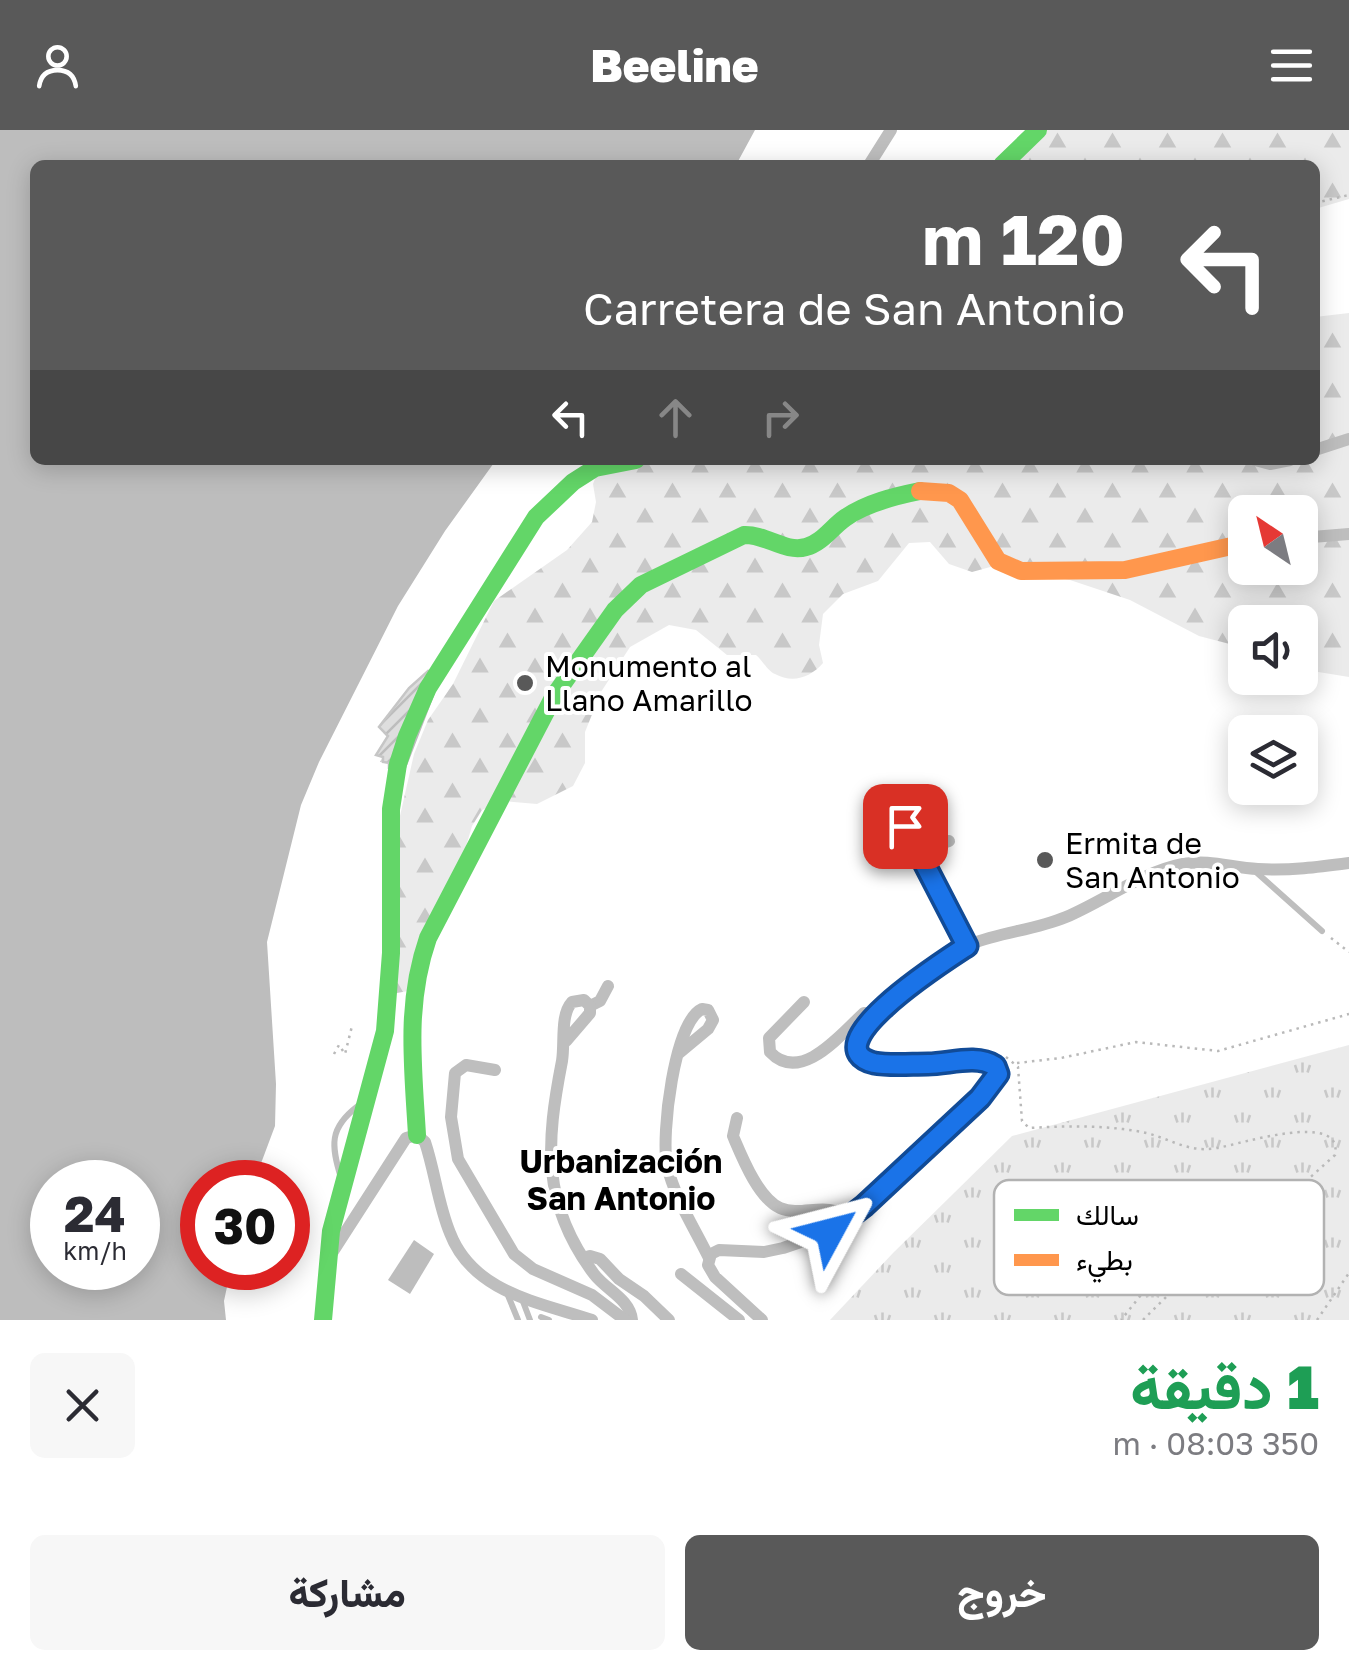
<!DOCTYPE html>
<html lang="ar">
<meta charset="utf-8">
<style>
:root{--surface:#fff;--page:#f7f7f7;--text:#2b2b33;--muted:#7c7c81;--accent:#595959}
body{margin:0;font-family:"Golos Text",Vazirmatn,sans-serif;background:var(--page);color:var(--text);direction:rtl;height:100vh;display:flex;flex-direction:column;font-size:38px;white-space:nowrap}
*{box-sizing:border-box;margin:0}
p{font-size:32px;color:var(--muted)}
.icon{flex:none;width:55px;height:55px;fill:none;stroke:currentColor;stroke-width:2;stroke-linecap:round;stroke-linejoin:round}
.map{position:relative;height:1190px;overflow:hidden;direction:ltr}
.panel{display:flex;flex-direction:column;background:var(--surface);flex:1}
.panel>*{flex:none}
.guide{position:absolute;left:30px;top:30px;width:1290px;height:305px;border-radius:15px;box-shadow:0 5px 25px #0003;direction:rtl;background:#595959;color:#fff;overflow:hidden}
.needle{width:65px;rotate:325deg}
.controls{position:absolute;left:1228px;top:365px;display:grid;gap:20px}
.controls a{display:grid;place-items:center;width:90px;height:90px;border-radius:15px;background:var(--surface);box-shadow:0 5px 25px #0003;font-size:50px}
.speed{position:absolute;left:30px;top:1030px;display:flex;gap:20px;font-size:50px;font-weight:700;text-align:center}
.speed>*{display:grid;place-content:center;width:130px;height:130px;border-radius:50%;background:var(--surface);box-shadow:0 5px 25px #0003;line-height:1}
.speed small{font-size:25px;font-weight:400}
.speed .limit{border:15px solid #d22;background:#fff;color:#111}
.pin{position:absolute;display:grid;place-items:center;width:85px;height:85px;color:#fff;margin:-42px;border-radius:20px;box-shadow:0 5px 15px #0006}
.me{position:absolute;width:110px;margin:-55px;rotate:52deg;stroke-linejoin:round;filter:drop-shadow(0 0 8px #0008)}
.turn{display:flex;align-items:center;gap:35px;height:210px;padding:0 30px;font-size:45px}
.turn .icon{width:130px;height:130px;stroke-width:2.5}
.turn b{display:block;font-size:70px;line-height:85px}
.lanes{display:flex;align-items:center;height:95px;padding:0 30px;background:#0003;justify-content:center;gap:50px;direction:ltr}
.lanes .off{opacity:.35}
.round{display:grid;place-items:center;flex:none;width:105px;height:105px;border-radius:15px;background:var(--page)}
.overview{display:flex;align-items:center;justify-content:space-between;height:170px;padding:0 30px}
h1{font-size:60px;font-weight:800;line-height:75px;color:#1e9e55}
.cta{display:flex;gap:20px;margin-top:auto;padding:20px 30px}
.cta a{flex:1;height:115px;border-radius:15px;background:var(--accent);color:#fff;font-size:40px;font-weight:800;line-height:115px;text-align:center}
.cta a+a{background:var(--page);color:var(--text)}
header{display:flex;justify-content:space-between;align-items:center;height:130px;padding:0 30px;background:var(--accent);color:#fff;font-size:45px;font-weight:800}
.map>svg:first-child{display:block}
.grass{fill:url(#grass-tufts)}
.forest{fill:url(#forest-firs);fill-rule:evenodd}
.water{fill:#bdbdbd;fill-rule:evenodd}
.building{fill:url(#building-hatch);stroke:#c6c6c6;stroke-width:2.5;filter:url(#shadow)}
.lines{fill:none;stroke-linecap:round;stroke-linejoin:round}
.path{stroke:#b9b9b9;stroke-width:2.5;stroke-dasharray:2.5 5;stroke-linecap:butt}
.lane{stroke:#bebebe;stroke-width:6}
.street{stroke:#bebebe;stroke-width:12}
.fast{stroke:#63d668;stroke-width:18}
.slow{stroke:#ff974d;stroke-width:18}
.route-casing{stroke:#114b97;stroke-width:25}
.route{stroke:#1a73e8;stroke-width:18}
.poi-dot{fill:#595959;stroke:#fff;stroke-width:4}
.labels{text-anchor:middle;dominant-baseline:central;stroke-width:8;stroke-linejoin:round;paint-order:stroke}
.poi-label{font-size:30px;fill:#000;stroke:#fff;text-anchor:start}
.neighbourhood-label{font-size:32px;font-weight:bold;fill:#000;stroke:#fff}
.key{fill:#fff;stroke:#b2b2b2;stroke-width:2.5}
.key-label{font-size:28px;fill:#000}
</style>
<header><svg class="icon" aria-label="menu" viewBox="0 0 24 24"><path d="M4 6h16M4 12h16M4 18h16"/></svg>Beeline<svg class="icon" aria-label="person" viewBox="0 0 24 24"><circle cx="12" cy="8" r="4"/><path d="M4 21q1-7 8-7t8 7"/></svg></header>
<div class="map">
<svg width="1349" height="1190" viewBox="0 0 1349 1190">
<defs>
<pattern id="grass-tufts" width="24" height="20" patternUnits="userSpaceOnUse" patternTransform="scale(2.5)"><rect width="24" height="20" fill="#ebebeb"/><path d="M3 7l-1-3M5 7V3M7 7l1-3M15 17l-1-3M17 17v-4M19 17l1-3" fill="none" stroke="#c8c8c8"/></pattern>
<pattern id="forest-firs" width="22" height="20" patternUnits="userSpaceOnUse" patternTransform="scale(2.5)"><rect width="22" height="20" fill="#ebebeb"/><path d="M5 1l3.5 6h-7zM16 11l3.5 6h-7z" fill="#c8c8c8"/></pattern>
<pattern id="building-hatch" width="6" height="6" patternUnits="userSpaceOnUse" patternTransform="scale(2.5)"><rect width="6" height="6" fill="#dedede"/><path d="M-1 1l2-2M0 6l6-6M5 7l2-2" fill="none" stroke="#bdbdbd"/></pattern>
<filter id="shadow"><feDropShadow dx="6" dy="6" stdDeviation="0" flood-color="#0004"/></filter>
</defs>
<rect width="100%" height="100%" fill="#fff"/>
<!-- grass -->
<path class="grass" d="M1349,915V1190H830L893,1123L1012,1006Z"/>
<!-- forest -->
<g class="forest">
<path d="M1040,0H1349V69L1315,79V35H1007Z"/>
<path d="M1349,183V547L1300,539V492H1245V518L1199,506L1130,470L1070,450L994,436L972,442L949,434L930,412L909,413L878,451L843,464L823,484L819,515L823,533C811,547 793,554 775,544C768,541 762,530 756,525H727L696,500L669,495L630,517L601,562L585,602V633L573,656L537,674L502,671L482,680L472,696L460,737L421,805L408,861L397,863L388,855L395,708L414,624L428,590L453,554L494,471L567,420L592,392L596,372L593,354L598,341L616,330H1315V187ZM1245,382H1300V438H1245Z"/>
</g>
<!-- water -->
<g class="water">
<path d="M0,0H755L736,35H35V330H496L445,401L398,476L319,632L301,675L267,812L276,954L275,996L254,1052H202V1138H231L224,1171L226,1190H0ZM52,1052H138V1138H52Z"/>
<path d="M414,1110L434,1124L410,1164L388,1150Z"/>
</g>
<!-- building -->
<path class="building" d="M428,541L432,546L398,634L383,632V627L376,625L388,606L379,597L409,558Z"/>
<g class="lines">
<!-- path -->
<g class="path">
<path d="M1315,73L1349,65"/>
<path d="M1331,808L1349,822"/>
<path d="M334,924L339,915L345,924L352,896"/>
<path d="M1006,927L1018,937L1022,991L1029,998C1065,996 1101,995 1136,1001C1166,1005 1186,1024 1217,1018C1241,1014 1344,980 1335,1025L1233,1117L1221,1120L1206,1111L1195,1112L1145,1160L1121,1190"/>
<path d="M1017,933L1061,928L1136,912L1218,921L1349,884"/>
<path d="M1143,1190L1214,1119"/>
<path d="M1317,1190L1349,1143"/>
</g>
<!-- lane -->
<g class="lane">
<path d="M1256,742L1322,801"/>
<path d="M341,1048C331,1015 329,998 358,976"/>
<path d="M507,1163L518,1190"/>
<path d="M522,1169L530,1190"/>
<path d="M541,1187L549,1190"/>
</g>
<!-- street -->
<g class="street">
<path d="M869,35L891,0"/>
<path d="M1315,320L1349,309"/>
<path d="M1255,330L1270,334L1290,330"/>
<path d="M1300,408L1349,404"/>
<path d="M905,696L967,816"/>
<path d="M918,721L949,711"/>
<path d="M804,872L769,908L770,922C801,955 842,903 864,883L875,884"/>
<path d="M590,876L600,871L608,856"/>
<path d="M566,911L590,883V876L584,870L572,872C560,885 565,913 562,931C546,1013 541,1073 594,1144C606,1160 630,1169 632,1190"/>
<path d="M678,924L708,899L713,890L708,880L702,879C674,892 661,1005 667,1035C674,1067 695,1099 709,1128"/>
<path d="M495,940L466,935L455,943L451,987L458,1029L514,1124L533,1139L592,1165L625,1190"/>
<path d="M737,988L733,1006C742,1027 758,1068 780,1078C803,1088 827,1069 848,1089"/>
<path d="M330,1126L406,1008L417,1005L425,1012C435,1042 438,1074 450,1103C473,1163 539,1172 592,1190"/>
<path d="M584,1128L590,1126L600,1129L619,1149L644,1166L669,1190"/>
<path d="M681,1144L739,1190"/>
<path d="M762,1190L715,1147L708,1135L711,1124L719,1120L764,1122L783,1118L830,1102L864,1077L997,948L995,936C968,920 882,949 862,926C857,920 857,911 859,904C864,889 954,821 971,814C1001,802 1035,800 1066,787C1104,771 1142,742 1183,734C1210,729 1232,738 1258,739C1289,741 1319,737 1349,733"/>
</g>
<!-- fast -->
<g class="fast">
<path d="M1002,35L1038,0"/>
<path d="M417,1005C413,936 405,874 428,808L554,566L615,480L641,455L744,405C766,404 785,423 806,417C822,413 832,397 845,388C866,373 895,366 920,361"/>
<path d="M323,1190L331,1101L385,901L391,823V679L398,634L407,606L428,558L536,387L573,352L595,338L636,330"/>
</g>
<!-- slow -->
<path class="slow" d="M920,361L949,363L960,370L998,431L1021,441L1125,440L1245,413"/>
</g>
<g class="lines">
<!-- route casing -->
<g class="route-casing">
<path id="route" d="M830,1102L864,1076L980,968L998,944L995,936C976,924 949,934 928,934C911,934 889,936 874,933C808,916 952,826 967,816L905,696"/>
</g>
<!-- route -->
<use href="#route" class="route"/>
</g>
<!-- markers -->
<g class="poi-dot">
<circle cx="525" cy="553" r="10"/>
<circle cx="1045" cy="730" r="10"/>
</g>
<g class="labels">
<!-- poi labels -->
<g class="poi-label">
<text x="545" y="536">Monumento al<tspan x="545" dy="34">Llano Amarillo</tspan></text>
<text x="1065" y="713">Ermita de<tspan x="1065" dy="34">San Antonio</tspan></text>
</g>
<!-- neighbourhood labels -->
<g class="neighbourhood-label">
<text x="621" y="1031">Urbanización<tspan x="621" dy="37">San Antonio</tspan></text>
</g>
</g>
<!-- legend -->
<rect x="994" y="1050" width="330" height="115" rx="15" class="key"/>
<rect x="1014" y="1079" width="45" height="12" fill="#63d668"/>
<rect x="1014" y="1124" width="45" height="12" fill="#ff974d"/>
<g class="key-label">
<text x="1076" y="1095">سالك</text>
<text x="1076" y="1140">بطيء</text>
</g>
</svg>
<div class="controls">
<a><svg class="needle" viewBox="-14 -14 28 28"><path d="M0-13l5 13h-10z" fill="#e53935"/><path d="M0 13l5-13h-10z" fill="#7c7c81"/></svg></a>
<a><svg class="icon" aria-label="sound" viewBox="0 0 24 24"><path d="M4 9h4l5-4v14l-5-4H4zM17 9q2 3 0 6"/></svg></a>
<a><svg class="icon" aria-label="layers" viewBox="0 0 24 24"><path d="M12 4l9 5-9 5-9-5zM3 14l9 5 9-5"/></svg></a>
</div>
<div class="speed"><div>24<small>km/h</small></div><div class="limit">30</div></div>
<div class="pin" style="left:905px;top:696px;background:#d93025"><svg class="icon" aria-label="arrive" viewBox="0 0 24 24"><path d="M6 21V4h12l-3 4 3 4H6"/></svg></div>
<svg class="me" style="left:830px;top:1102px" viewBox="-20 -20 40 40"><path d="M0-17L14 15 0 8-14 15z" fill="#1a73e8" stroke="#fff" stroke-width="4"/></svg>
<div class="guide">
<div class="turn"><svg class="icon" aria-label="left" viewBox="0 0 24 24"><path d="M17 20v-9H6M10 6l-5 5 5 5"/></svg><div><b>120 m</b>Carretera de San Antonio</div></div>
<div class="lanes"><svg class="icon" aria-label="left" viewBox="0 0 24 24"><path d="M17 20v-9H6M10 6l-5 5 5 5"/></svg><svg class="icon off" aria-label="ahead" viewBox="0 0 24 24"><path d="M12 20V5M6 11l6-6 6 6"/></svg><svg class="icon off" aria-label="right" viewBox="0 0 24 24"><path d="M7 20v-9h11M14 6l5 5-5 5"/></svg></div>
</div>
</div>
<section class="panel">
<div class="overview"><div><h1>1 دقيقة</h1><p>350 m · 08:03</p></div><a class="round"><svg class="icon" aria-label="close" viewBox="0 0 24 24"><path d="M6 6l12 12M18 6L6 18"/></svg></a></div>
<div class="cta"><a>خروج</a><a>مشاركة</a></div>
</section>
